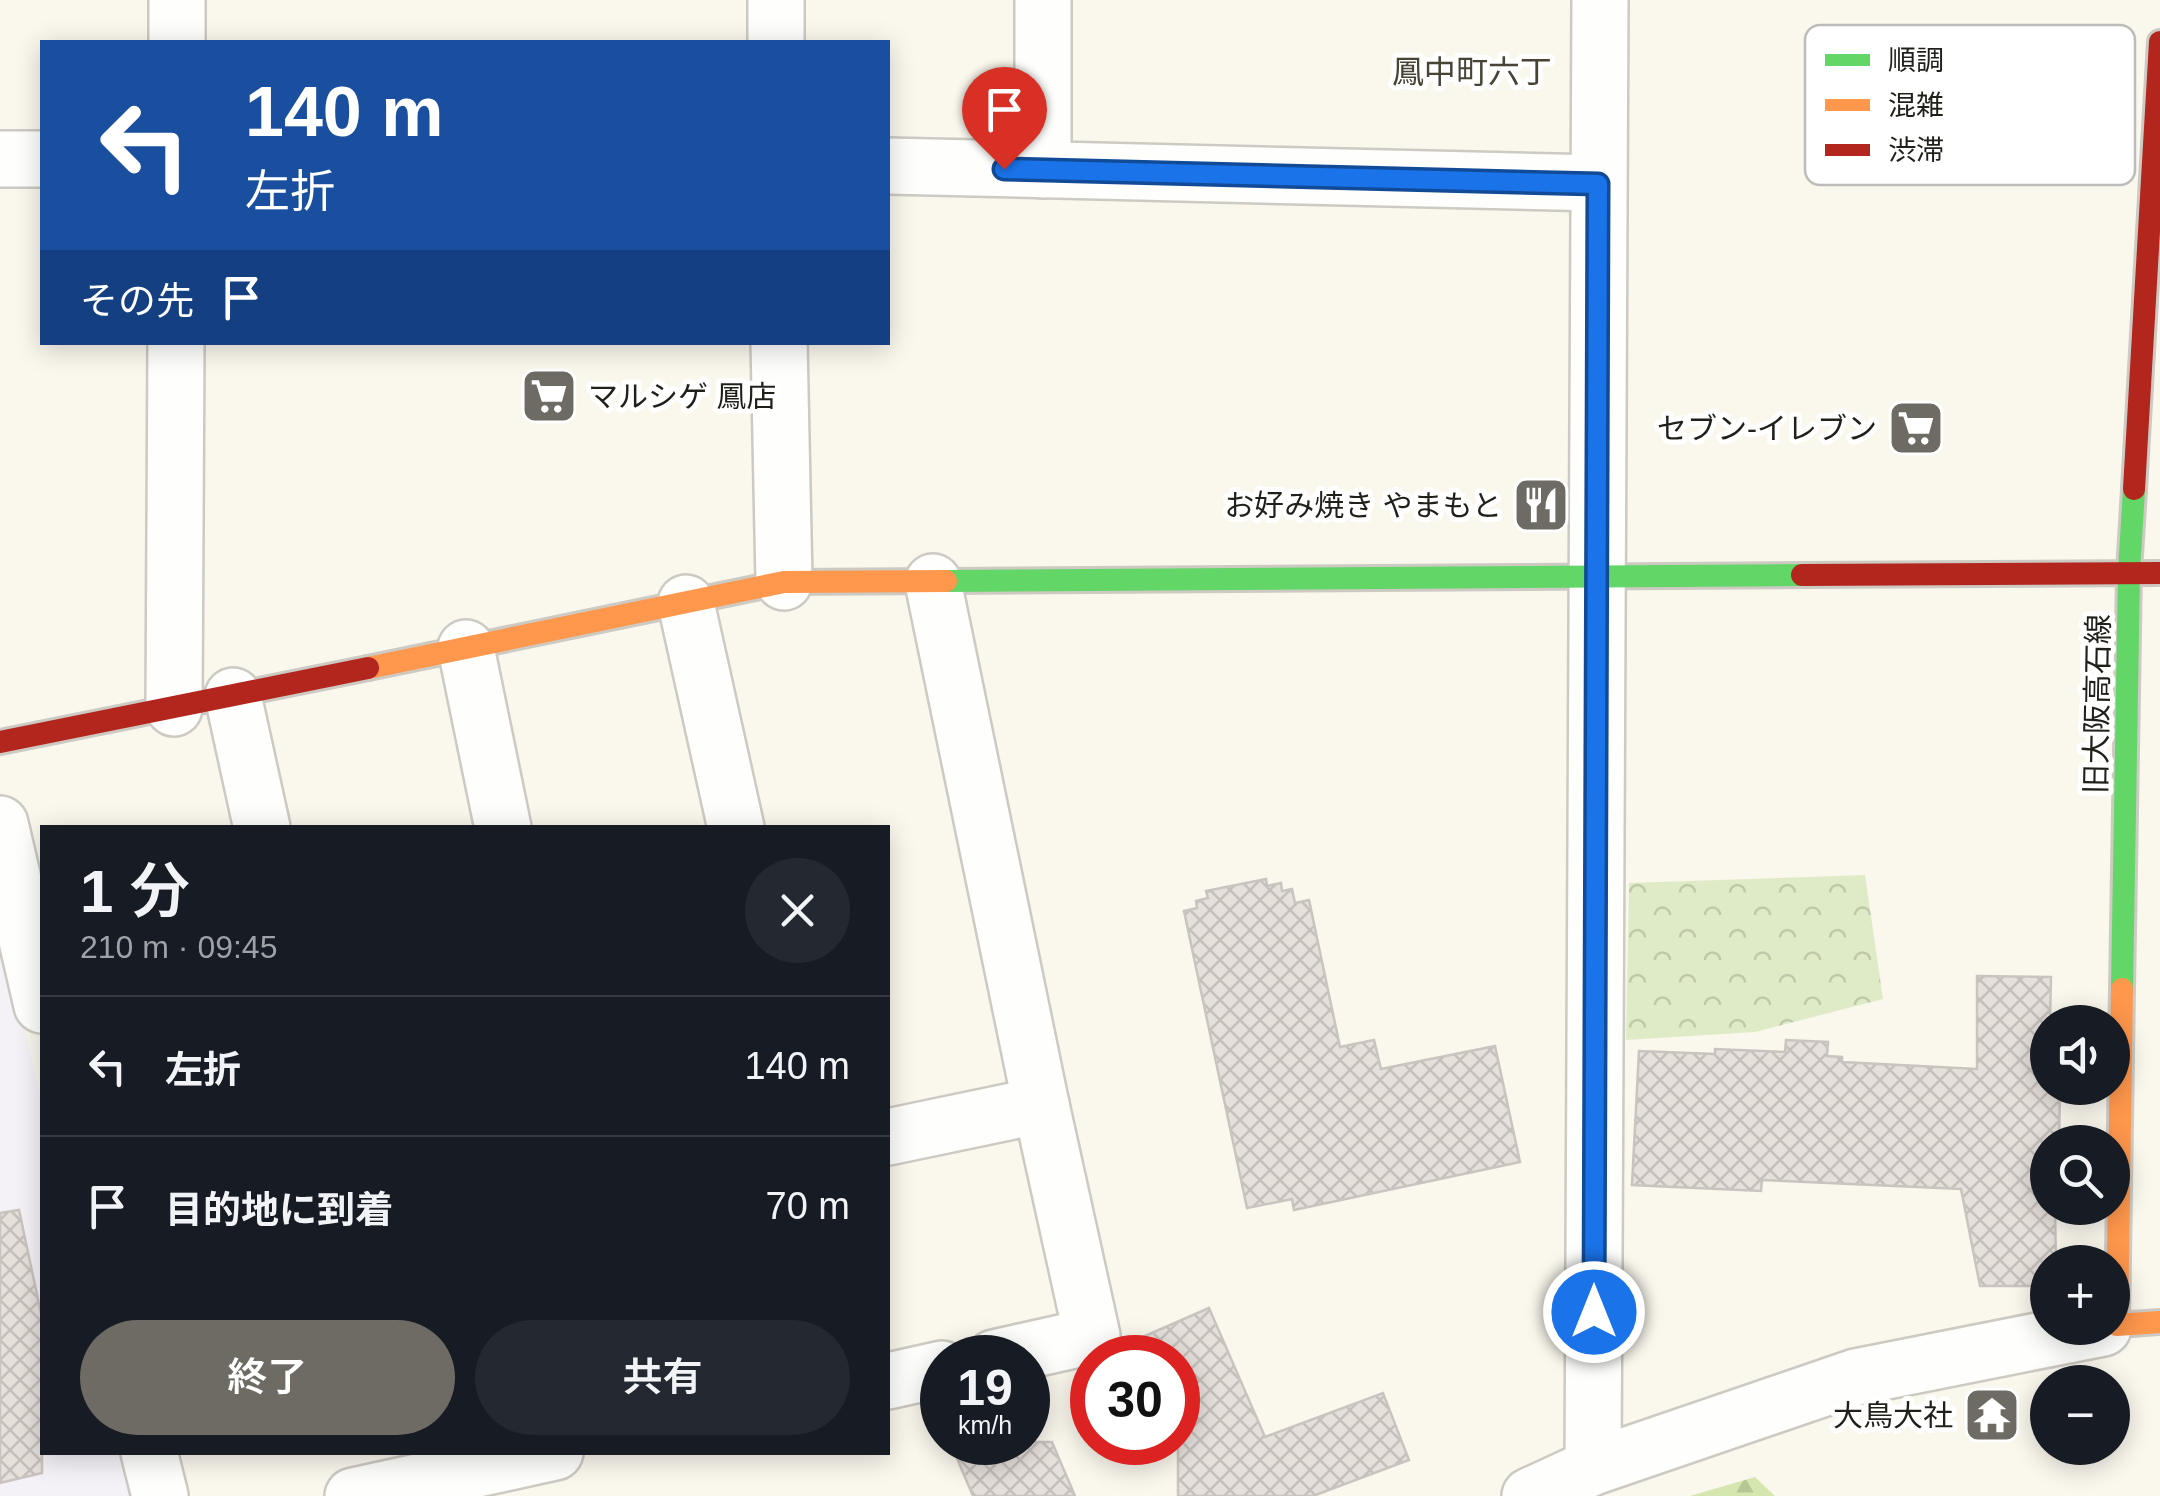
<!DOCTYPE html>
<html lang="ja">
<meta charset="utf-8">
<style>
:root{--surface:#171b24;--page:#242831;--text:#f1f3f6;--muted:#9ea1a6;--line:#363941;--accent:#6d6b63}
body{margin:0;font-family:Helvetica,"Noto Sans JP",sans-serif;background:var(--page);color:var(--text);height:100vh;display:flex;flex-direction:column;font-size:38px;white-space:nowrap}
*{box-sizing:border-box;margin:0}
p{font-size:32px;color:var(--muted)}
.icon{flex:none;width:55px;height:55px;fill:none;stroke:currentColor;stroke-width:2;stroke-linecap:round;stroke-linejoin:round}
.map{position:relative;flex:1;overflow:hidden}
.sheet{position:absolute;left:40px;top:825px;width:850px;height:630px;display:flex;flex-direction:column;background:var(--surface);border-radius:0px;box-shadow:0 5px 25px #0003}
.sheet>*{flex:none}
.banner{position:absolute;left:40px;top:40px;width:850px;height:305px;border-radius:0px;box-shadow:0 5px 25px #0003;background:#1a4fa0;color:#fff;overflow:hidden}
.tools{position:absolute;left:2030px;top:1005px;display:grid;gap:20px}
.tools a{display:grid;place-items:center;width:100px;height:100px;border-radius:50%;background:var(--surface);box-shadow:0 5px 25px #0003;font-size:50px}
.speed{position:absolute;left:920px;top:1335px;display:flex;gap:20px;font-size:50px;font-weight:700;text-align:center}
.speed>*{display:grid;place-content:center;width:130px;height:130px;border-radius:50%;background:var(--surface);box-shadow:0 5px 25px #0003;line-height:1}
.speed small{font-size:25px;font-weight:400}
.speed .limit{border:15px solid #d22;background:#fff;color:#111}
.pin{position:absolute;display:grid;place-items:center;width:85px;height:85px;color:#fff;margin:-102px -42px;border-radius:50% 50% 50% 0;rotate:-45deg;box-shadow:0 0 10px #0007}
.pin .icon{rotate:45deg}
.me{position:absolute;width:110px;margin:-55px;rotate:0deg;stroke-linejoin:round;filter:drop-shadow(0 0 8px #0008)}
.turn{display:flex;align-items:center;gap:35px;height:210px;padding:0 40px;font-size:45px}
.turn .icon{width:130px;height:130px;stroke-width:2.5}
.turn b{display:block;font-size:70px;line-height:85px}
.then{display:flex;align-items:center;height:95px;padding:0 40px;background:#0003;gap:20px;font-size:38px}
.round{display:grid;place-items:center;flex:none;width:105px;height:105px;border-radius:52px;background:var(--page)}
.head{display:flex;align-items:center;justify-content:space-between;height:170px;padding:0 40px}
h1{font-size:60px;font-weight:600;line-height:75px}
.cta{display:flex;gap:20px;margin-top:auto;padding:20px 40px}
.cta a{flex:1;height:115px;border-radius:60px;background:var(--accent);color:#fff;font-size:40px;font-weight:600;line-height:115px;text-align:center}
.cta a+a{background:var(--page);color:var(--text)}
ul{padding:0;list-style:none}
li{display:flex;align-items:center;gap:30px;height:140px;padding:0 40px;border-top:2px solid var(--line)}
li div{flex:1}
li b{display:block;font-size:38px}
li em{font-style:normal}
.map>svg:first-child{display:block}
.education{fill:#f4f2f7}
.forest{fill:url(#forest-firs)}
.park{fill:url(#park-crowns)}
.building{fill:url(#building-cross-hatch);stroke:#cac4c0;stroke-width:2.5}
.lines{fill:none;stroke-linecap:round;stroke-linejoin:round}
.street-casing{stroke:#cdcac3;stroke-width:60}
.fast-casing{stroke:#cdcac3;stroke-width:28}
.slow-casing{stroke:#cdcac3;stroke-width:28}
.jam-casing{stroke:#cdcac3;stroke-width:28}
.street{stroke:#fefefc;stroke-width:55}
.fast{stroke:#63d668;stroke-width:22}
.slow{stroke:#ff974d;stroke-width:22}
.jam{stroke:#b3261e;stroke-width:22}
.route-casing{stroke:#114b97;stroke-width:25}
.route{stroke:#1a73e8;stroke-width:18}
.labels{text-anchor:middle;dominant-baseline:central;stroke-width:10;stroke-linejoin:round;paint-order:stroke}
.poi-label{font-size:30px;fill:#211f19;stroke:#fff;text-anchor:end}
.street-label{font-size:30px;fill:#211f19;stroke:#fff}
.neighbourhood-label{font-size:32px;fill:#474335;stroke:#fff}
.key{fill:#fff;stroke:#bcbcba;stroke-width:2.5}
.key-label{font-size:28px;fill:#211f19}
</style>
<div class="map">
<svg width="2160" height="1496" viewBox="0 0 2160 1496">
<defs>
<pattern id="forest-firs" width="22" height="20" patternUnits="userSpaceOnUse" patternTransform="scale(2.5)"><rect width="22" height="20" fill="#d5e7ae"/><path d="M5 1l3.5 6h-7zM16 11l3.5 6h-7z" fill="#b7c695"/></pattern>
<pattern id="park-crowns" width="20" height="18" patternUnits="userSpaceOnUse" patternTransform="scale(2.5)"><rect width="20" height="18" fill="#dfebc6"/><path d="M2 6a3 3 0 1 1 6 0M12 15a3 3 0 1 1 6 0" fill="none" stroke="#bfc9aa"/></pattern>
<pattern id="building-cross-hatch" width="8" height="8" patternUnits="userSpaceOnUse" patternTransform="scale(2.5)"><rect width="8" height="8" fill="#e6e0db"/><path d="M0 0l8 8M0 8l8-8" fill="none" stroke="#c5c0bb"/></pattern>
</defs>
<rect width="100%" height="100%" fill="#faf7ed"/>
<!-- education -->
<path class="education" d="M0,918L42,1105V1452L121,1453L131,1496H0Z"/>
<!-- forest -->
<path class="forest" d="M1755,1477L1775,1496H1690Z"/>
<!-- park -->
<path class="park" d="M1865,875L1883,999L1755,1032L1626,1040L1629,883Z"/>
<!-- building -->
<g class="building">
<path d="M1266,879L1267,886L1281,883L1282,891L1292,889L1295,903L1309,900L1340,1047L1374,1040L1381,1069L1495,1046L1520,1162L1294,1210L1292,1199L1247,1208L1184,911L1197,908L1196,901L1208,898L1206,891Z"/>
<path d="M1977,976L2051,977L2050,1022H2048V1088H2060L2059,1142H2048V1208H2055L2056,1262H2048V1286H1980L1961,1189L1762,1180L1761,1191L1632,1185L1639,1051L1715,1054V1049L1785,1052L1786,1040L1828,1042L1827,1056L1842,1057V1062L1977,1069Z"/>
<path d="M19,1210L42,1318V1473L0,1483V1213Z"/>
<path d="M1209,1308L1265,1437L1383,1393L1409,1460L1313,1496H1178V1358H1114L1122,1346Z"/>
<path d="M950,1442H1052L1075,1496H973Z"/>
</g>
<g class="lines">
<!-- street casing -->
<g class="street-casing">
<g id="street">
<path d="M177,0V42"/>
<path d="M776,42V0"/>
<path d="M0,159H42"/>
<path d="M888,166L1598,183"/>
<path d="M1043,170V0"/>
<path d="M779,342L784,582"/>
<path d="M933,582L1041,1105L1092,1336L994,1358"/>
<path d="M686,603L736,828"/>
<path d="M466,648L503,828"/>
<path d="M233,696L262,828"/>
<path d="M174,708L176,342"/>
<path d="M0,824L42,1005"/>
<path d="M888,1137L1041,1105"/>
<path d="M888,1381L942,1369"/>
<path d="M149,1452L160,1496"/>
<path d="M1593,1467L1600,0"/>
<path d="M353,1496L555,1452"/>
<path d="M1530,1496L1593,1467L1856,1377L2103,1328"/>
</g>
</g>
<!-- fast casing -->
<g class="fast-casing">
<g id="fast">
<path d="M946,581L1802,575"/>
<path d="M2122,989L2129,572L2134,489"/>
</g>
</g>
<!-- slow casing -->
<g class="slow-casing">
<g id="slow">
<path d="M368,668L784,582L946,581"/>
<path d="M2122,989L2117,1325L2160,1322"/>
</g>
</g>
<!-- jam casing -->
<g class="jam-casing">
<g id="jam">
<path d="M2134,489L2160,42"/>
<path d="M1802,575L2160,573"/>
<path d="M0,742L368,668"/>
</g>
</g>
<!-- street -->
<use href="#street" class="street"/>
<!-- fast -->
<use href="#fast" class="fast"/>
<!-- slow -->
<use href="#slow" class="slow"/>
<!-- jam -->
<use href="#jam" class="jam"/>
</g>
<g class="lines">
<!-- route casing -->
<g class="route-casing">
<path id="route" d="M1004,169L1598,184L1594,1312"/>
</g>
<!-- route -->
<use href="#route" class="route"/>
</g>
<!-- icons -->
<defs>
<g id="supermarket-square" transform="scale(2.875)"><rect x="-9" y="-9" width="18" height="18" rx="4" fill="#6d6b63" stroke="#fff"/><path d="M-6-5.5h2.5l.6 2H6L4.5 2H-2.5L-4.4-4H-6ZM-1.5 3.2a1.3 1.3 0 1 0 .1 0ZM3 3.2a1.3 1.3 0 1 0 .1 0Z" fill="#fff"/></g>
<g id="restaurant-square" transform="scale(2.875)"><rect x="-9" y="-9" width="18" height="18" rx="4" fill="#6d6b63" stroke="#fff"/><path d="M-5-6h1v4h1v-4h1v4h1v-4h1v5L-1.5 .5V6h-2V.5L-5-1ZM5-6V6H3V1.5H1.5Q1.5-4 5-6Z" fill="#fff"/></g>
<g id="temple-square" transform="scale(2.875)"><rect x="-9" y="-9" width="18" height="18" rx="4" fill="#6d6b63" stroke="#fff"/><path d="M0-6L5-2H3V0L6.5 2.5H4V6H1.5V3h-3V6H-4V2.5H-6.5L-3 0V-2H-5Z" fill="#fff"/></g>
</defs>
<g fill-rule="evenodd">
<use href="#supermarket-square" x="549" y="396"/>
<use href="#supermarket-square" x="1916" y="428"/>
<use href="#restaurant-square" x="1541" y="505"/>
<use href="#temple-square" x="1992" y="1415"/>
</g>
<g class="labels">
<!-- poi labels -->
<g class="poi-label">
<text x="588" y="396" text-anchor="start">マルシゲ 鳳店</text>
<text x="1877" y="428">セブン-イレブン</text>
<text x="1502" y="505">お好み焼き やまもと</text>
<text x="1953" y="1415">大鳥大社</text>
</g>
<!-- street labels -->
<g class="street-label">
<text transform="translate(2097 704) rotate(-89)">旧大阪高石線</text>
</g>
<!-- neighbourhood labels -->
<g class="neighbourhood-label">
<text x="1472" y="72">鳳中町六丁</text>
</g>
</g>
<!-- legend -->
<rect x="1805" y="25" width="330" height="160" rx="15" class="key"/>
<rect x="1825" y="54" width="45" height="12" fill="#63d668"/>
<rect x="1825" y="99" width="45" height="12" fill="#ff974d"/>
<rect x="1825" y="144" width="45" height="12" fill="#b3261e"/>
<g class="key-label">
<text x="1888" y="70">順調</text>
<text x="1888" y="115">混雑</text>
<text x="1888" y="160">渋滞</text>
</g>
</svg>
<div class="tools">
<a><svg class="icon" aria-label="sound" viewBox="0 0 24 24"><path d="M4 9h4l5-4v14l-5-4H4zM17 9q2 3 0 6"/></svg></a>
<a><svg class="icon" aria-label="search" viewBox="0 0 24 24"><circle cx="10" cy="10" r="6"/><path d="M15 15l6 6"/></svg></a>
<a>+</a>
<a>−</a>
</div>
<div class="speed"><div>19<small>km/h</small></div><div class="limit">30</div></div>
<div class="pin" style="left:1004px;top:169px;background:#d93025"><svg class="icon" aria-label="arrive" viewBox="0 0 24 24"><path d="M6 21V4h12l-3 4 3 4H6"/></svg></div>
<svg class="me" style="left:1594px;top:1312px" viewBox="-20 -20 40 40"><circle r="17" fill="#1a73e8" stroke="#fff" stroke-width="3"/><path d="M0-11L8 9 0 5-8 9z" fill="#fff"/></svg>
<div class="banner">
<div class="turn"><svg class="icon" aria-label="left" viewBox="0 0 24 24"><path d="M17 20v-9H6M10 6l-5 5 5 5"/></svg><div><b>140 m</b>左折</div></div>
<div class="then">その先<svg class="icon" aria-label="arrive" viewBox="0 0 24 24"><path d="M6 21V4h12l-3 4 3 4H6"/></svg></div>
</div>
<section class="sheet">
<div class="head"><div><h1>1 分</h1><p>210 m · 09:45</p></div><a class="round"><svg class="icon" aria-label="close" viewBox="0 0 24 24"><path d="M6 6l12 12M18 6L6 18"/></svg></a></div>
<ul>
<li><svg class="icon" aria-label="left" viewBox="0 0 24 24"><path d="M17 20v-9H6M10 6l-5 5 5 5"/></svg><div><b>左折</b></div><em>140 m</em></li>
<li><svg class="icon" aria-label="arrive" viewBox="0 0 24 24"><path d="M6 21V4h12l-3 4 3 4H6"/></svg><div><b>目的地に到着</b></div><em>70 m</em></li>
</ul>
<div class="cta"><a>終了</a><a>共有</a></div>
</section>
</div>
